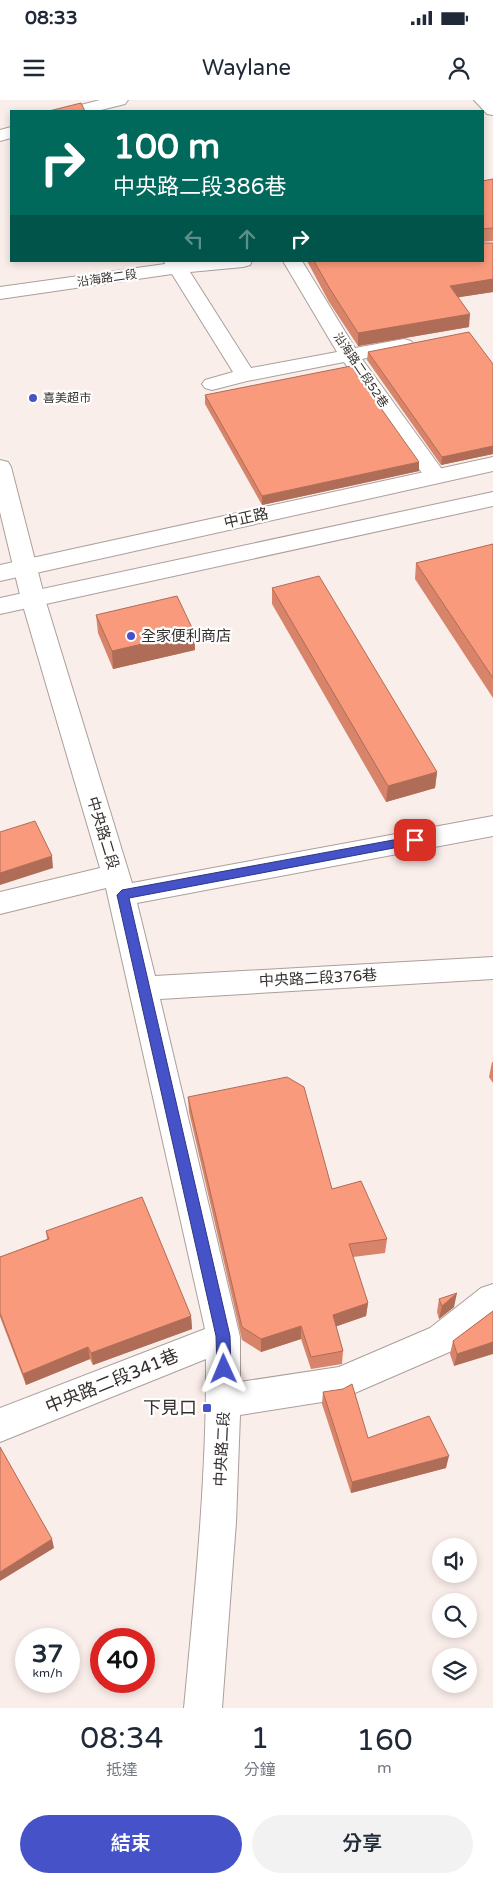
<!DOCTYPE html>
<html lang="zh-TW">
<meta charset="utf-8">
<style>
:root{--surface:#fff;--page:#f2f2f3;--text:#1f2937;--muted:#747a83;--accent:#4653c8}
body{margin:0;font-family:"Varela Round","Noto Sans TC",sans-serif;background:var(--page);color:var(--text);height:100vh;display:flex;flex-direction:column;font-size:19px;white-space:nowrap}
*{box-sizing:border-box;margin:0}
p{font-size:16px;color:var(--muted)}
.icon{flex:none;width:28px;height:28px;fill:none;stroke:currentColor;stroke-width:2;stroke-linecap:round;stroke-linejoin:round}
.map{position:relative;height:1608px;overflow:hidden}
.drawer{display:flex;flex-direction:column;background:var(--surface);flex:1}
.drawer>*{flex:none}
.top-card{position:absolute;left:10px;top:10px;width:474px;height:152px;border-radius:0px;box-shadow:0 2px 8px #0003;background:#00695c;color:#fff;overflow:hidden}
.fabs{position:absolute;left:432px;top:1438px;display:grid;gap:10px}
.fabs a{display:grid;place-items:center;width:45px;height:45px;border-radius:50%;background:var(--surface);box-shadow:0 2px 8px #0003;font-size:25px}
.speed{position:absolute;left:15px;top:1528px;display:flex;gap:10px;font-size:25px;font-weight:700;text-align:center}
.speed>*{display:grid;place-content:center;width:65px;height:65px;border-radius:50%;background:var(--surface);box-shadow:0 2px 8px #0003;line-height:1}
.speed small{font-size:12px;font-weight:400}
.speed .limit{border:8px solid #d22;background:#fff;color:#111}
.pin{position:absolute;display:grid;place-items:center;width:42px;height:42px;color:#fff;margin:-21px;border-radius:10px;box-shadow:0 2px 8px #0006}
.me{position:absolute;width:55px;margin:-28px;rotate:359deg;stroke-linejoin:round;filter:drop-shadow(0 0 4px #0008)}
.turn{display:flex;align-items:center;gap:18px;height:105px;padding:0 20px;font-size:22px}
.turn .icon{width:65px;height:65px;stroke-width:2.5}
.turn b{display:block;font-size:35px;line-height:42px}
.lanes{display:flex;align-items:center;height:48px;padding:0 20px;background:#0003;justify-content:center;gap:25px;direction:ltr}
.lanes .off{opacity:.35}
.eta{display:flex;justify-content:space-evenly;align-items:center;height:85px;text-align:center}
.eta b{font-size:30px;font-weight:600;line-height:35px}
.button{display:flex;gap:10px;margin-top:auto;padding:10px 20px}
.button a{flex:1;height:58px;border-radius:30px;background:var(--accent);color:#fff;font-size:20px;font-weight:600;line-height:58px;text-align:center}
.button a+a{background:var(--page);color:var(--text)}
.status{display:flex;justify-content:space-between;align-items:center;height:35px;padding:0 25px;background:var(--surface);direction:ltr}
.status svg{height:14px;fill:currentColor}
header{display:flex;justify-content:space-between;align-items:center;height:65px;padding:0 20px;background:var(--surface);font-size:22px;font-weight:600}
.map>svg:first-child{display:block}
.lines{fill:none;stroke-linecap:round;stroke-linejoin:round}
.minor-casing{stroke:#aa9f9b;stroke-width:2}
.major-casing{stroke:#aa9f9b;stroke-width:2}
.minor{fill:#fff;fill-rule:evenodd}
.major{fill:#fff;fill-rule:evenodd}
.wall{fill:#d7846b}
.shaded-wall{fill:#af6c57}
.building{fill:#fa9a7c;stroke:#af6c57}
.route{fill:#4653c8;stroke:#2e3682}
.poi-dot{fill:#4653c8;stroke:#fefefe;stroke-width:2}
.labels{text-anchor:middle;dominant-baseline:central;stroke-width:4.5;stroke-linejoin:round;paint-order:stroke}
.far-street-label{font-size:12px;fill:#35302e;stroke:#fefefe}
.far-poi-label{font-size:12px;fill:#35302e;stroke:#fefefe;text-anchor:start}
.street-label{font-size:15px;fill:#35302e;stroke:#fefefe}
.poi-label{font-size:15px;fill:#35302e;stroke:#fefefe;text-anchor:start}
.near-street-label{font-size:18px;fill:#35302e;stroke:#fefefe}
.near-poi-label{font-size:18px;fill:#35302e;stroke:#fefefe;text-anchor:end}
</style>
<div class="status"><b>08:33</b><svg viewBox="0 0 49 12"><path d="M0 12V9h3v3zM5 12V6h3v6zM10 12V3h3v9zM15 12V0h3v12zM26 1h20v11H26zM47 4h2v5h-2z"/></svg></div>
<header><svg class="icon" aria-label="menu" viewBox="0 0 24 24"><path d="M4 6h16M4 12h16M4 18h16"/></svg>Waylane<svg class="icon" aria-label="person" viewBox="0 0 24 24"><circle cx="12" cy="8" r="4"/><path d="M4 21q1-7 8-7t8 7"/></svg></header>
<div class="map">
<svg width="493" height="1608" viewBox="0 0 493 1608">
<rect width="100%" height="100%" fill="#faeeea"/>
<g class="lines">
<!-- minor casing -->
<g class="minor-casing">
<g id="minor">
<path d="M100,0H128L125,4L97,11H70L73,7Z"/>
<path d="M474,0H493V15L487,14Z"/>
<path d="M11,27V38L0,41V30Z"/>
<path d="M164,161H252L250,165L243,167L190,172L251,268L337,252L283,161H302L355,248L404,239L411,241L414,245L411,249L362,259L446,375L443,380L435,382L427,380L344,262L247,281L212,290L205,288L202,284L205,280L233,272L172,174L0,199V187L165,164Z"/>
<path d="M0,360L8,362L11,367L45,499L132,783L493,716V736L137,803L155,876L493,857V879L160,899L240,1237V1282L339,1267L430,1228L481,1188L493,1184V1219L454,1250L341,1299L240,1315L236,1422L222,1608H184C195,1492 207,1376 206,1259L0,1342V1308L205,1229L106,788L0,814V792L100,768L21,499L0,412Z"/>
</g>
</g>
<!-- major casing -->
<g class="major-casing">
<g id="major">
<path d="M493,357V371L0,481V465Z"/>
<path d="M493,392V406L0,514V498Z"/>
</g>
</g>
<!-- minor -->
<use href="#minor" class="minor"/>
<!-- major -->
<use href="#major" class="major"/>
</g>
<!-- wall -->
<g class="wall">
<path d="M493,79V141L482,142V81Z"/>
<path d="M493,143V192L458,197L469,227L358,246L329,202L307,161H482Z"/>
<path d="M368,252L493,264V354L441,365L367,260Z"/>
<path d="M205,295L419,371L262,405L205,304Z"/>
<path d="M493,444V598L415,479L416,463Z"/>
<path d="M272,488L437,672L435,688L386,702L272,504Z"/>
<path d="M96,515L194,532L195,550L113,569L98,533Z"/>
<path d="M492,962H493V983L489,977Z"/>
<path d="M188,997L332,1089L387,1139L385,1153L353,1157L368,1203L366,1216L336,1226L343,1251L342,1264L311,1269L301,1239L261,1252L242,1240L189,1012Z"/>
<path d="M46,1131L191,1216L192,1229L93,1265L90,1259L26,1285L0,1217V1157L47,1139Z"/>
<path d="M439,1199L454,1207L439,1219L437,1212Z"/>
<path d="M493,1211L454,1266L450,1254L453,1241Z"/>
<path d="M323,1292L368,1338L446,1368L351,1393L322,1304Z"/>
</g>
<!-- shaded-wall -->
<g class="shaded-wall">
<path d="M493,179V192L448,199L450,186Z"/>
<path d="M470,214L469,227L358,246V233Z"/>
<path d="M493,346V354L441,365L442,357Z"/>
<path d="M419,362V371L262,405V396Z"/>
<path d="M194,532L195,550L113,569L112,551Z"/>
<path d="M437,672L435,688L386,702L388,686Z"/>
<path d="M52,756L53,768L0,785V773Z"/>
<path d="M457,1193L454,1207L439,1219L442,1206Z"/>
<path d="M368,1203L366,1216L332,1228L333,1215Z"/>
<path d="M191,1216L192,1229L93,1265L91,1253Z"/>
<path d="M301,1226V1239L261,1252V1239Z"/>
<path d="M493,1242V1254L454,1266L457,1254Z"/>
<path d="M88,1247L90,1259L26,1285L23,1274Z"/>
<path d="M449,1356L446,1368L351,1393L352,1382Z"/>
<path d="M52,1439L54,1448L0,1481V1472Z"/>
</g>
<!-- building -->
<g class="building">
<path d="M81,3L85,11H49Z"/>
<path d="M493,79V128L482,129V81Z"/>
<path d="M482,143H493V179L450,186L470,214L358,233L330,189L314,161H482Z"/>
<path d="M469,232L493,264V346L442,357L368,252Z"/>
<path d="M351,266L419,362L262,396L205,295Z"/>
<path d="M493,444V578L416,463Z"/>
<path d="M319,476L437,672L388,686L272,488Z"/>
<path d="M177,496L194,532L112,551L96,515Z"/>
<path d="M35,721L52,756L0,773V732Z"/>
<path d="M287,977L304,987L332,1089L361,1081L387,1139L349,1144L368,1203L333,1215L343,1251L311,1257L301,1226L261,1239L242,1227L188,997Z"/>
<path d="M142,1097L191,1216L91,1253L88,1247L23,1274L0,1213V1157L49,1139L46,1131Z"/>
<path d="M457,1193L442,1206L439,1199Z"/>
<path d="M493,1211V1242L457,1254L453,1241Z"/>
<path d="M352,1284L368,1338L429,1316L449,1356L352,1382L323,1292L343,1289Z"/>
<path d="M0,1347L52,1439L0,1472Z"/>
</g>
<!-- route -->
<path class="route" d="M415,736L421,740L415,744L129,798L230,1236L231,1269L229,1274L224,1275L219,1274L217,1269L216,1236L117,795L122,790Z"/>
<!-- markers -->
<g class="poi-dot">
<circle cx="33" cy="298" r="5"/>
<circle cx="131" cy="536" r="5"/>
<rect x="202" y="1303" width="10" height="10" rx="2.5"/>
</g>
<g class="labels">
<!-- far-street labels -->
<g class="far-street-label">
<text transform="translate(107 178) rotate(-8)">沿海路二段</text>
<text transform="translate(361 270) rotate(56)">沿海路二段52巷</text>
</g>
<!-- far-poi labels -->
<g class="far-poi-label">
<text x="43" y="298">喜美超市</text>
</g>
<!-- street labels -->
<g class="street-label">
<text transform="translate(246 418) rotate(-13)">中正路</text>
<text transform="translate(103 733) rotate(73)">中央路二段</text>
<text transform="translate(318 878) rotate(-3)">中央路二段376巷</text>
<text transform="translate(222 1349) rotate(-87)">中央路二段</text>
</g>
<!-- poi labels -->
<g class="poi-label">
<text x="141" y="536">全家便利商店</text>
</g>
<!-- near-street labels -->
<g class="near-street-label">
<text transform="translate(112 1281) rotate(-22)">中央路二段341巷</text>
</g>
<!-- near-poi labels -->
<g class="near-poi-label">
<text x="197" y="1308">下見口</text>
</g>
</g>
</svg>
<div class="fabs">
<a><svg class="icon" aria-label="sound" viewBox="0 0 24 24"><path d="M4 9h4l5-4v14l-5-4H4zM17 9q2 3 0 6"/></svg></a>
<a><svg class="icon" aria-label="search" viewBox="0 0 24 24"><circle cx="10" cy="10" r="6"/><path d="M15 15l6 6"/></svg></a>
<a><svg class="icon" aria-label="layers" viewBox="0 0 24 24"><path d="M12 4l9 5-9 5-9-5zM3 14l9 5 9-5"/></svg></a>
</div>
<div class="speed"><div>37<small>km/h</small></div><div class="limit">40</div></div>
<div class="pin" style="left:415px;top:740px;background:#d93025"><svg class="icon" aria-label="arrive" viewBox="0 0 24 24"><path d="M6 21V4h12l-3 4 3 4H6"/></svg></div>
<svg class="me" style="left:224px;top:1269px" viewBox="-20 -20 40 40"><path d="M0-17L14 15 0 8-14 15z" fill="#4653c8" stroke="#fff" stroke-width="4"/></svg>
<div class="top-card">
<div class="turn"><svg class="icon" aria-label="right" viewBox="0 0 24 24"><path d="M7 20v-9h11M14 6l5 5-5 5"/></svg><div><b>100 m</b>中央路二段386巷</div></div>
<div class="lanes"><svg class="icon off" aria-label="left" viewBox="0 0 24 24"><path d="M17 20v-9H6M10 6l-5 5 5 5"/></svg><svg class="icon off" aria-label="ahead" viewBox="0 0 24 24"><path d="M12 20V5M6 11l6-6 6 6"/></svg><svg class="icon" aria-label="right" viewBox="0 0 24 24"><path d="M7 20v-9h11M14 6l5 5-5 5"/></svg></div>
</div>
</div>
<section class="drawer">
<div class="eta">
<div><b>08:34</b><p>抵達</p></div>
<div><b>1</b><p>分鐘</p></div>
<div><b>160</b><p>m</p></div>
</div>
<div class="button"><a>結束</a><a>分享</a></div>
</section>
